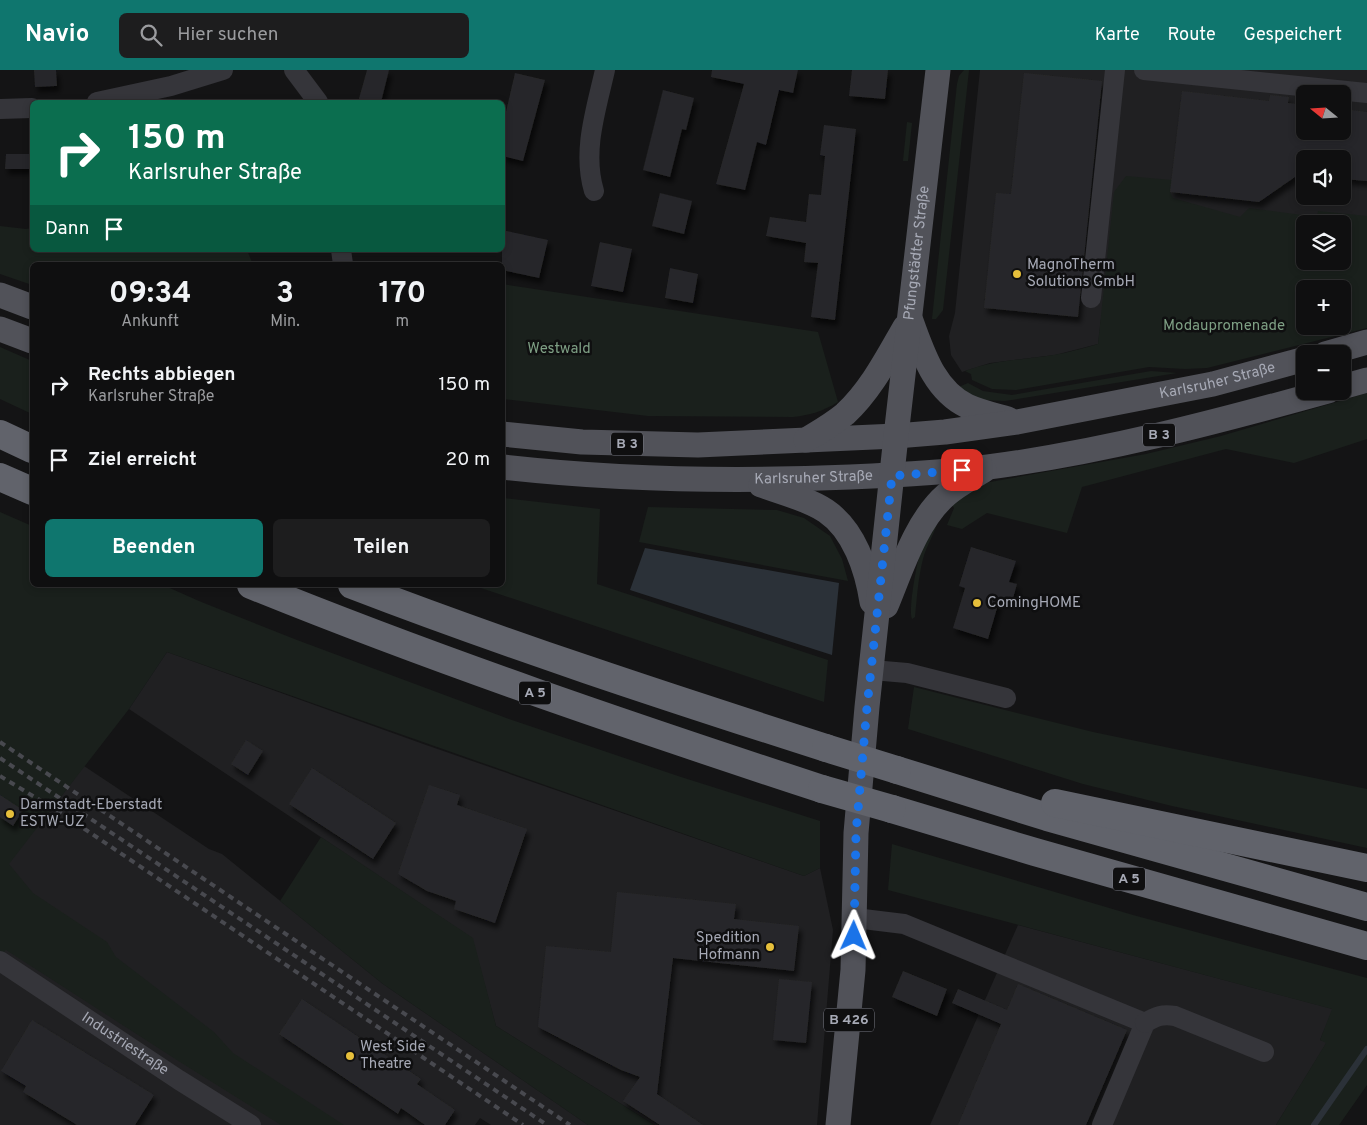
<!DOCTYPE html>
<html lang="de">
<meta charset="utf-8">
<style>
:root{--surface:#0f0f10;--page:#1d1d1e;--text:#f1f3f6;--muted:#9b9c9f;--line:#2f2f30;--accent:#0f766e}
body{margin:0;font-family:Overpass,sans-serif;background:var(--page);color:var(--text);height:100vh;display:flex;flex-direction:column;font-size:19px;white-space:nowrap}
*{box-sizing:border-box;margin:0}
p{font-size:16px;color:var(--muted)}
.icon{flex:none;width:28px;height:28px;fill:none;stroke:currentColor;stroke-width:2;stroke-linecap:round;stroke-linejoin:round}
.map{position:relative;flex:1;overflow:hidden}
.side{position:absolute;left:30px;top:192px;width:475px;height:325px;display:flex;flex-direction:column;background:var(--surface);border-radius:8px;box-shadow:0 2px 8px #0003,0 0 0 1px var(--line)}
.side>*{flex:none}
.hud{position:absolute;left:30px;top:30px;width:475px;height:152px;border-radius:8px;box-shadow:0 2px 8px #0003,0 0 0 1px var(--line);background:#0b6e4f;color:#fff;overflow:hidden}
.needle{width:32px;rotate:288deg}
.controls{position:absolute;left:1296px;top:15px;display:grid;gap:10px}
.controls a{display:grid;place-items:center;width:55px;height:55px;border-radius:8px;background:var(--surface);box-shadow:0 2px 8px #0003,0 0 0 1px var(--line);font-size:25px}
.pin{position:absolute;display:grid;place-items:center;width:42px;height:42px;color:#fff;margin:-21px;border-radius:10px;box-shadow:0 2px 8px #0006}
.me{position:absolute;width:55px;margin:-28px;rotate:1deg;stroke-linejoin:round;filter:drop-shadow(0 0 4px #0008)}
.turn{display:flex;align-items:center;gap:18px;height:105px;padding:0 15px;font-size:22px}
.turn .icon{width:65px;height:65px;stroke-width:2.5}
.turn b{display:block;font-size:35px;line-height:42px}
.then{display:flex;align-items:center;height:48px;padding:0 15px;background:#0003;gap:10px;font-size:19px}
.eta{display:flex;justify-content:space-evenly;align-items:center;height:85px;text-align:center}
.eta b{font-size:30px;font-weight:700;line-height:35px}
.button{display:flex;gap:10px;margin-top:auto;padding:10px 15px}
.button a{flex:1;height:58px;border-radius:8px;background:var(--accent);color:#fff;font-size:20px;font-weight:700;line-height:58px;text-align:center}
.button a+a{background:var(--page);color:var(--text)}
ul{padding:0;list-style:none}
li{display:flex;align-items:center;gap:15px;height:75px;padding:0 15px}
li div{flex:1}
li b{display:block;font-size:19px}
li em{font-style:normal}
header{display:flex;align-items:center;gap:30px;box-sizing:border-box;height:70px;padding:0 25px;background:var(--accent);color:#fff}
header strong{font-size:24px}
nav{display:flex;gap:28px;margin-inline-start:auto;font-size:18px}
.search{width:350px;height:45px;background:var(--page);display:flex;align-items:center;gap:12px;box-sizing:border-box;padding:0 18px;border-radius:8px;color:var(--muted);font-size:19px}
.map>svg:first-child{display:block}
.built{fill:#202022;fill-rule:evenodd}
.green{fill:#1a201c;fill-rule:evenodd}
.water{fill:#2b3138}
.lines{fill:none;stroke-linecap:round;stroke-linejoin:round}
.stream{stroke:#2b3138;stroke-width:6}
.building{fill:#272729;filter:url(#shadow)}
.minor{stroke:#35353a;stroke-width:20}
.major{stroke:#515259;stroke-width:25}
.highway{stroke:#61636b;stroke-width:28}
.rail{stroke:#48494f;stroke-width:4;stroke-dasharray:6 5;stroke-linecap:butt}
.highway-bridge{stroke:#61636b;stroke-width:28}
.route{stroke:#1a73e8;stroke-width:9;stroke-dasharray:0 16.2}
.poi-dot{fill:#e6bf3b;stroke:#0f0f10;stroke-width:2}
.labels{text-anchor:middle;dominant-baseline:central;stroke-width:5;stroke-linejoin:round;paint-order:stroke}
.shield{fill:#0f0f10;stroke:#797b84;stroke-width:1}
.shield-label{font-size:14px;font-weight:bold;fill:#a6a9b5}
.street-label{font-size:15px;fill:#a6a9b5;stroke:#0f0f10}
.poi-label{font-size:15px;fill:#a6a9b5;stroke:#0f0f10;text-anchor:start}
.park-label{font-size:15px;fill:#7e9f84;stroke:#0f0f10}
</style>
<header>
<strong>Navio</strong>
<div class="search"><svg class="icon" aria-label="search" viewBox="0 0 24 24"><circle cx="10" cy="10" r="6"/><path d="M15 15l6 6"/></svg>Hier suchen</div>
<nav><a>Karte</a><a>Route</a><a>Gespeichert</a></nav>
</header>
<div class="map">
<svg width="1367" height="1055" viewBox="0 0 1367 1055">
<defs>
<filter id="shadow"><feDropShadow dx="3" dy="5.5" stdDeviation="2.5" flood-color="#0009"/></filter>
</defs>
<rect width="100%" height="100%" fill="#141415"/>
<!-- built -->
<g class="built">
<path d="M980,0H1367V183L1342,154H1305V191L1101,249L1098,274L1055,285L990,293L962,302L951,285L949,266L955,243ZM1305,24H1342V61H1305ZM1305,89H1342V126H1305Z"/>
<path d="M167,582L426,675L804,806L820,798L833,860L817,1055H655L496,956L472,868L129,639Z"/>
<path d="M84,696L209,779L222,784L383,914L588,1055H491L480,1048L475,1055H0V788L37,758Z"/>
<path d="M1018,855L1333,939L1320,970L1327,972L1276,1055H930Z"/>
</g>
<!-- green -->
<g class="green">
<path d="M964,0H969L943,240L936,249H932L957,14L959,6Z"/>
<path d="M907,52L912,53L908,91H903Z"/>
<path d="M1126,106L1172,110L1170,122L1173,128L1240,147L1249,138L1317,147L1318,141L1367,146V258L1207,298L1185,299L1149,297L1016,320L992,319L972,310L971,304L965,301C993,290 1023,290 1053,285C1068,283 1083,278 1098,274L1114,122ZM1305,154H1342V191H1305ZM1305,219H1342V256H1305Z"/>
<path d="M0,156L26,159L32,158V180H247L253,195H32V215L0,204Z"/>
<path d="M502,214L818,262L838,332C823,341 811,345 793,347L648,346L503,329Z"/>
<path d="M0,277L32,291V344L0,329Z"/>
<path d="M1151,301L1177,303L1005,331L982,330L958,319L961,316L968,313L983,321L1012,325Z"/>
<path d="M1367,323V369L1294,393L1226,379L1082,417L1067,463L987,443L962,459L947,455L954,438L951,433L979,414L1146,384L1221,366Z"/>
<path d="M503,428L600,439L597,514L828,590L824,632L472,515H502Z"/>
<path d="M648,437L777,440L804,448L830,466L842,489L848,511L639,472Z"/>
<path d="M0,442L32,456V515H163L199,531L297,570L509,649L678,706L820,751V798L804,806L167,582L129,639L9,794L33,823L107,872L116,887L214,962L233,983L344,1055H281L180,992L6,880L3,883L0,881Z"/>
<path d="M938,449C937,460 926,476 923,489C918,508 917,528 915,547L912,549C908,540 917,491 921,480C925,469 932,459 938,449Z"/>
<path d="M914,617L1093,662L1367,719V778L1172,736L1083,714L908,659Z"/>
<path d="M321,767L473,868L496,956L655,1055H588L383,914L280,831Z"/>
<path d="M892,774L1133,845L1367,908V1015L1339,1055H1276L1326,973L1320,970L1332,939L888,820Z"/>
</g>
<!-- water -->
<path class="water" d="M645,478L839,513L832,585L630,520Z"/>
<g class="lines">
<!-- stream -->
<path class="stream" d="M1314,1055L1367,979"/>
</g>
<!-- building -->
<g class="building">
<path d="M34,0H56L57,16L35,17Z"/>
<path d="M367,0H389L381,32H358Z"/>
<path d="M712,0H798L793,23L779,20L766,75L757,72L745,120L716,114L744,14L711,7Z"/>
<path d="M852,0H888L885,29L849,26Z"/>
<path d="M515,3L545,10L523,91L502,86V59Z"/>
<path d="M1024,3L1102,11L1078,247L984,238L996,123L1011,124Z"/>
<path d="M663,20L694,28L686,60L682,59L670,107L643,100Z"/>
<path d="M1182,21L1269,31L1270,25L1289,27L1288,33L1305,35V61H1342V39L1367,42V111L1342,109V89H1305V100L1259,132L1170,122Z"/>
<path d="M824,55L856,59L835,250L811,247L818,193L804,192L806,173L766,166L770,147L806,152L809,124L821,125L825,86L820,85Z"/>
<path d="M6,84H32V99H5Z"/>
<path d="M660,123L692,131L684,164L652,156Z"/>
<path d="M502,160L548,170L539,208L502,200Z"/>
<path d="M600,172L632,179L623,222L591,216Z"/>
<path d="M670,198L698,204L693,233L665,228Z"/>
<path d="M971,477L1016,491L1009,512L1017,514L1012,532L1000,528L988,569L953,558L965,518L959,516Z"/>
<path d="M246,670L263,681L248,705L231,694Z"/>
<path d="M312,698L396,753L373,789L289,734Z"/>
<path d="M429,715L460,725L457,735L527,759L495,853L454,839L456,831L427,821L398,804Z"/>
<path d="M0,725L23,740L13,756L0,747Z"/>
<path d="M617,822L736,834L734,849L799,856L794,901L673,888L657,1024L703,1055H660L623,1031L640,1007L621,1000L538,957L546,876L611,882Z"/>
<path d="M903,901L947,919L937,946L892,927Z"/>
<path d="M779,909L812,912L806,973L773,970Z"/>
<path d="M1018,914L1127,960L1086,1055H958L1001,954L952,933L958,919L1007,940Z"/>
<path d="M302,929L421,1009L417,1014L455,1040L445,1055H425L401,1038L398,1044L279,964Z"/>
<path d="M32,950L154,1025L135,1055H77L23,1022L26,1016L1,1001Z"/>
</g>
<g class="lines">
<!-- minor -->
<g class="minor">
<path d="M294,0L318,32"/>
<path d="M1144,0L1367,23"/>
<path d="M97,32L171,16L223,0"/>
<path d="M0,39L32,38"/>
<path d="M594,121C582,81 596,40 605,0"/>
<path d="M341,180L343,194"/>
<path d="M1091,228L1115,0"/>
<path d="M872,600L907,603L1006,628"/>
<path d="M855,848L904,854L1145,953L1102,1055"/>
<path id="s1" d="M0,891L179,1010L251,1055"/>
<path d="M1145,953C1156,946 1162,944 1175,946L1264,982"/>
</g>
<!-- major -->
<g class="major">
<path d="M0,225L32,237"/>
<path d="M911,251C923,283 934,320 967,336C980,342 994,345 1008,349"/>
<path d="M0,259L32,271"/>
<path d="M1325,284L1367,272"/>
<path d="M1342,317L1367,310"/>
<path id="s2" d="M502,364L582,372L698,375L896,366L945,362L1017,352L1213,314L1305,289"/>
<path d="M806,370C819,362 833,354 845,344C871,320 887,288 905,257"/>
<path id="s3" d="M502,397C618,410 734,412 850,407C896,405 942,403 988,397C1103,382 1216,352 1328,321"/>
<path d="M761,415C781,422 808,429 826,441C854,460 867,499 872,532"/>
<path d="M886,536C901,500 916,451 946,425C957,415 971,408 984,400"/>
<path id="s4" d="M838,1055L853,900L856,763L867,637L896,366L938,0"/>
</g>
<!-- highway -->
<g class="highway">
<path d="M0,364L32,379"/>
<path d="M0,407L32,421"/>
<path d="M251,515C438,591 630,656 822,719"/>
<path d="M352,515C508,575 667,627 826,678"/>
<path d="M897,700L1047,747L1367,837"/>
<path d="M1055,733L1367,798"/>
<path d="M892,739L1035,782L1367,876"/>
</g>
<!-- rail -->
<g class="rail">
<path d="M0,672L570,1055"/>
<path d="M0,688L547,1055"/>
<path d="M0,706L61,743L523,1055"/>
</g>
<!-- highway-bridge -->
<g class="highway-bridge">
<path d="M826,678L897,700"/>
<path d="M822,719L892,739"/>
</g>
</g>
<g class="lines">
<!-- route -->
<path class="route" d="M854,866L856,763L867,637L892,406L962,400"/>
</g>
<!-- markers -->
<g class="poi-dot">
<circle cx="1017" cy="204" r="5"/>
<circle cx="977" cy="533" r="5"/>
<circle cx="10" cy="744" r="5"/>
<circle cx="770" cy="877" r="5"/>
<circle cx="350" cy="986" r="5"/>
</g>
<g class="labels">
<!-- shield labels -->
<g class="shield">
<rect x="1143" y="353.5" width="32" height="23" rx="4"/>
<rect x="611" y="362.5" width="32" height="23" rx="4"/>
<rect x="519" y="611.5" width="32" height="23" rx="4"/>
<rect x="1113" y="797.5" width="32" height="23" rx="4"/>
<rect x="824" y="938.5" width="50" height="23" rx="4"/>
</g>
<g class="shield-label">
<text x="1159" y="365">B 3</text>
<text x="627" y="374">B 3</text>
<text x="535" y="623">A 5</text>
<text x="1129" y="809">A 5</text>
<text x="849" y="950">B 426</text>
</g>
<!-- street labels -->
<g class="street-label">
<text stroke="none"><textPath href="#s4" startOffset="876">Pfungstädter Straße</textPath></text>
<text stroke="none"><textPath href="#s2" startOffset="721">Karlsruher Straße</textPath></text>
<text stroke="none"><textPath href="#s3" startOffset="312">Karlsruher Straße</textPath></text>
<text stroke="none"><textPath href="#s1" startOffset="150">Industriestraße</textPath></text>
</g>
<!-- poi labels -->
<g class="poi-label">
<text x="1027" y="195">MagnoTherm<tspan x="1027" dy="17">Solutions GmbH</tspan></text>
<text x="987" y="533">ComingHOME</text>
<text x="20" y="735">Darmstadt-Eberstadt<tspan x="20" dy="17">ESTW-UZ</tspan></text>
<text x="760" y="868" text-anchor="end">Spedition<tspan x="760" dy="17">Hofmann</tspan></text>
<text x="360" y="977">West Side<tspan x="360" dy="17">Theatre</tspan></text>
</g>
<!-- park labels -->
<g class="park-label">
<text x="1224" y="256">Modaupromenade</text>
<text x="559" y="279">Westwald</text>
</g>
</g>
</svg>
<div class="controls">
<a><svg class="needle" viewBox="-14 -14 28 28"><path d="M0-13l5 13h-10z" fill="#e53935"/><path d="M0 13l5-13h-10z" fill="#9b9c9f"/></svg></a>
<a><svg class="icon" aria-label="sound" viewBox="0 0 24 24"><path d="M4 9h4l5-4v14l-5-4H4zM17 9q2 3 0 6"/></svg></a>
<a><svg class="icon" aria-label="layers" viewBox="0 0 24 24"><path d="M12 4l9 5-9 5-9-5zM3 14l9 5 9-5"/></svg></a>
<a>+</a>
<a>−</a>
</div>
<div class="pin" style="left:962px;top:400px;background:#d93025"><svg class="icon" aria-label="arrive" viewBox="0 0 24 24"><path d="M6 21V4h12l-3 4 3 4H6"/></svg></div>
<svg class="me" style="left:854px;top:866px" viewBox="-20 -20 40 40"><path d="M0-17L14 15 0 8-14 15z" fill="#1a73e8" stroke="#fff" stroke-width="4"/></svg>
<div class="hud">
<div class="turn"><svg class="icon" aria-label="right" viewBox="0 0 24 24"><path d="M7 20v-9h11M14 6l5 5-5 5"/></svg><div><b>150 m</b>Karlsruher Straße</div></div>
<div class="then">Dann<svg class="icon" aria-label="arrive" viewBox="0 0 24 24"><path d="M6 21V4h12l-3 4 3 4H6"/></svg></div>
</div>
<section class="side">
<div class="eta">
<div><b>09:34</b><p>Ankunft</p></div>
<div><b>3</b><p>Min.</p></div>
<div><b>170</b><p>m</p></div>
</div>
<ul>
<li><svg class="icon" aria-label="right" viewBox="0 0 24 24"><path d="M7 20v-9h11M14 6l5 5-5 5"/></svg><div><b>Rechts abbiegen</b><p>Karlsruher Straße</p></div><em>150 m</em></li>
<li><svg class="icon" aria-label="arrive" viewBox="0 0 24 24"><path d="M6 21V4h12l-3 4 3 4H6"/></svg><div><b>Ziel erreicht</b></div><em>20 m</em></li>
</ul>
<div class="button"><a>Beenden</a><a>Teilen</a></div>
</section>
</div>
